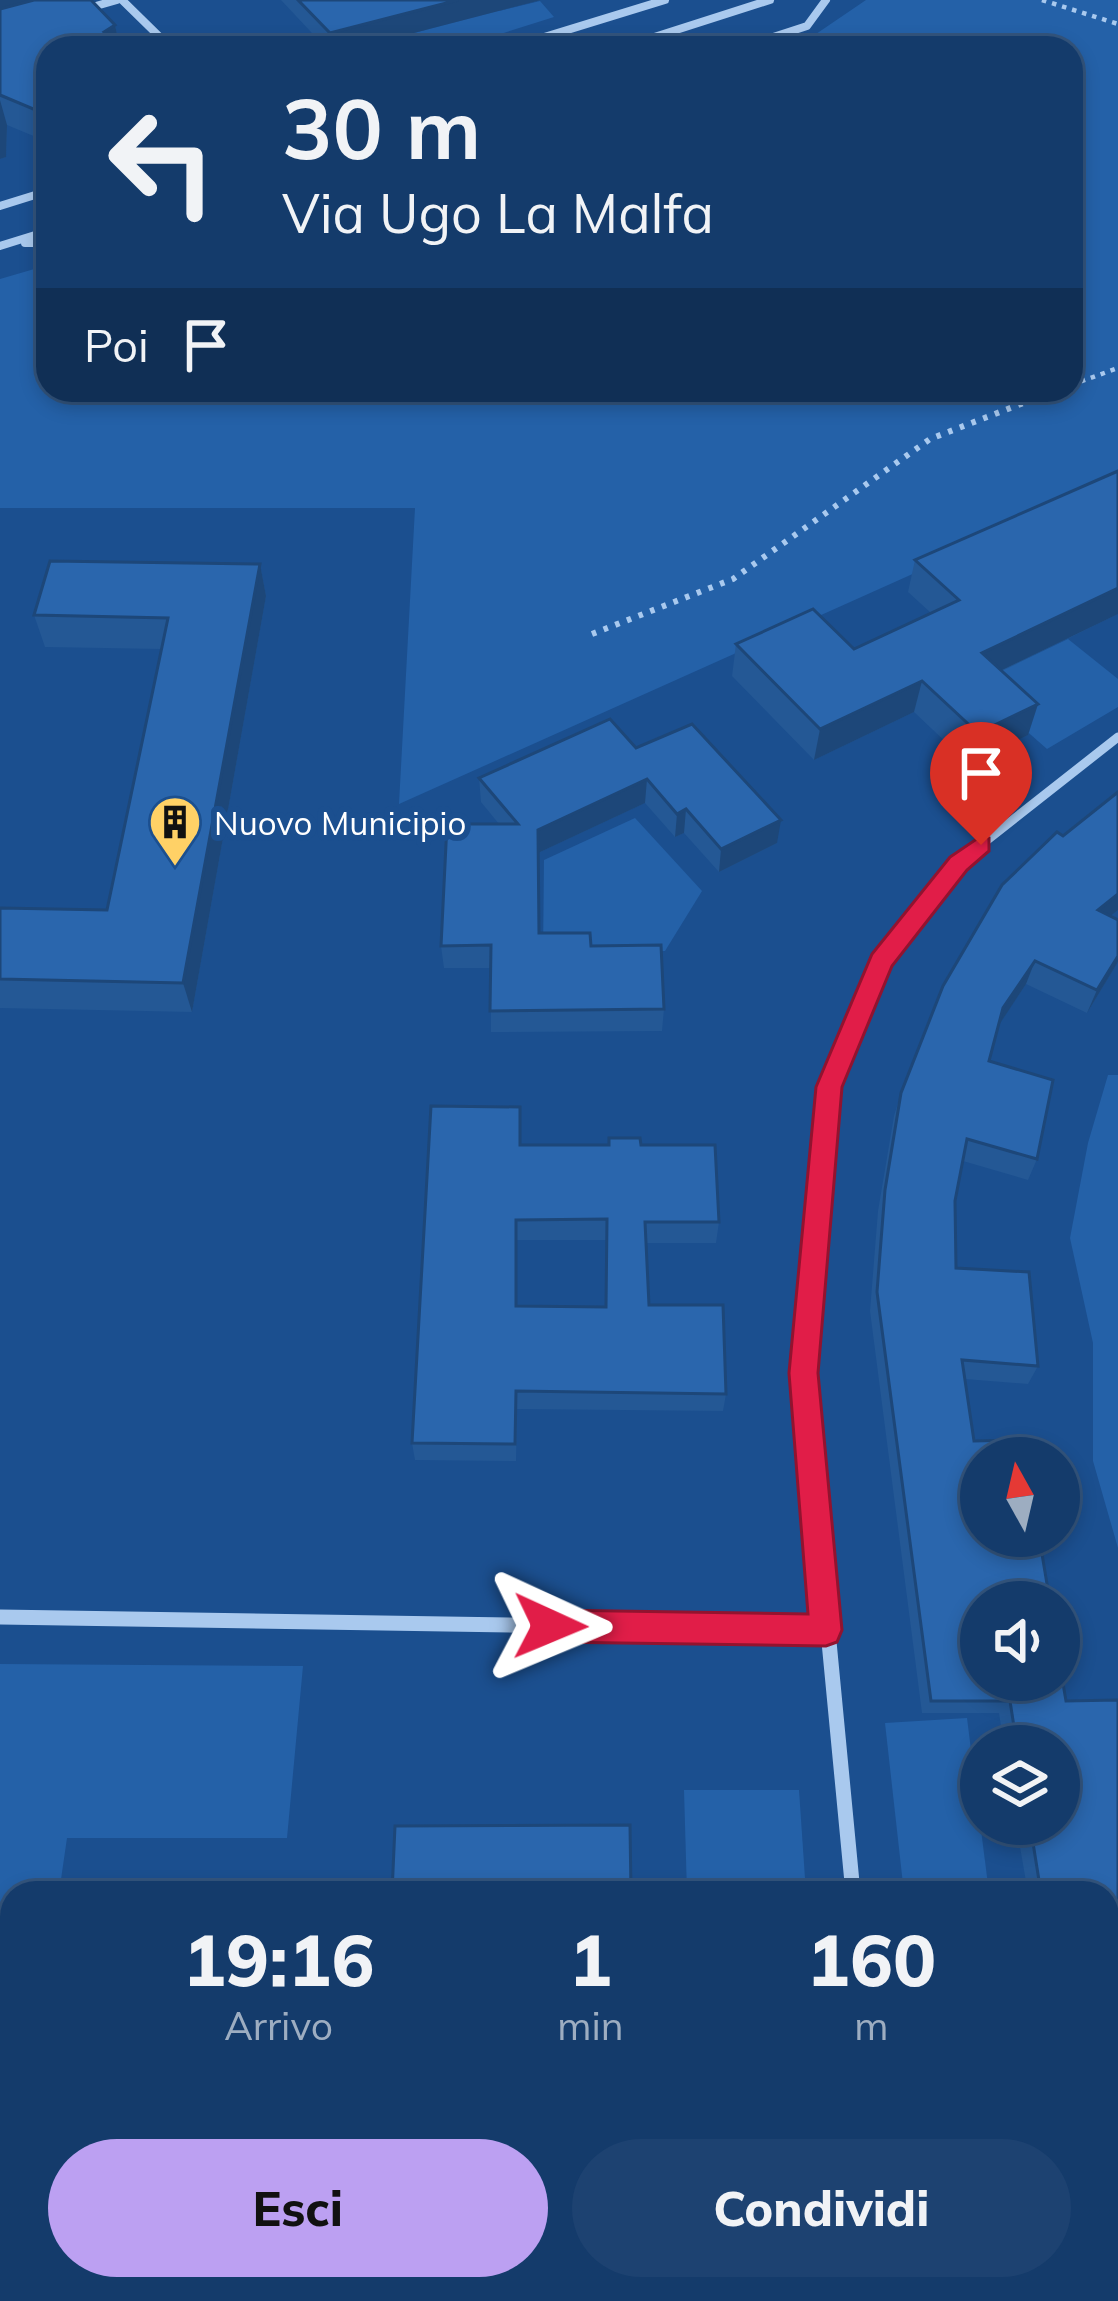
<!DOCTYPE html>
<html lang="it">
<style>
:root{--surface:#143b6b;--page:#1d4271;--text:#f1f3f6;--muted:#9dadc1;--line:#33557e;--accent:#bca0f2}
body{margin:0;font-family:Mulish,sans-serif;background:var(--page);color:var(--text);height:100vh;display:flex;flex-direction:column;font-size:45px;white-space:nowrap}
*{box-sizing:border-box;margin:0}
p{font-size:39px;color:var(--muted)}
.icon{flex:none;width:66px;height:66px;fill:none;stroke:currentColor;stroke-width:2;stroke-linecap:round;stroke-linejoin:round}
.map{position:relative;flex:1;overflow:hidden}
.drawer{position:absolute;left:0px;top:1881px;width:1119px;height:420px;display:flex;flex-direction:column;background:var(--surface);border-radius:36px 36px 0 0;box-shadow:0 6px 18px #0003,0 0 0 3px var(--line)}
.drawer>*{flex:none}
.guide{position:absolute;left:36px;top:36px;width:1047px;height:366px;border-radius:36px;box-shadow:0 6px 18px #0003,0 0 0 3px var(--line);background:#143b6b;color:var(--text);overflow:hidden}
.needle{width:78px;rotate:352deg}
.tools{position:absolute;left:960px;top:1437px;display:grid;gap:24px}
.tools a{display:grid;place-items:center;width:120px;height:120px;border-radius:50%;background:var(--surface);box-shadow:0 6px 18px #0003,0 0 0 3px var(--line);font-size:60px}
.pin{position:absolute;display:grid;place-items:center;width:102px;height:102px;color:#fff;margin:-123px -51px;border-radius:50% 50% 50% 0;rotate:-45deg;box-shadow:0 0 12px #0007}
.pin .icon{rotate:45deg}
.me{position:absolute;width:132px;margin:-66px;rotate:91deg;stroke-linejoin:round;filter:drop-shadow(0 0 9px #0008)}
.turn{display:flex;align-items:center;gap:42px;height:252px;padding:0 48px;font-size:54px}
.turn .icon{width:156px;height:156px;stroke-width:2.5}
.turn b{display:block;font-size:84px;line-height:102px}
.then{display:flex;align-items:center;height:114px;padding:0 48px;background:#0003;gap:24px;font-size:45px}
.eta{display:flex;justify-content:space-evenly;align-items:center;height:204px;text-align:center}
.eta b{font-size:72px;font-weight:800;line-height:84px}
.button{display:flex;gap:24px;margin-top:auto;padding:24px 48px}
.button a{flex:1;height:138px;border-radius:72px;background:var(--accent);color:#111;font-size:48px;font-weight:800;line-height:138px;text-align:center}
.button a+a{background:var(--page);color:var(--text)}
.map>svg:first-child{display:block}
.green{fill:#2461a8}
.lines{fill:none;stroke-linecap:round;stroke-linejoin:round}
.path-far1{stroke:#a9c9ee;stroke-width:4.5;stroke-dasharray:4.5 6;stroke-linecap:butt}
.path{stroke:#a9c9ee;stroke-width:6;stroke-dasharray:4.5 8;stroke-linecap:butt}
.minor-far3{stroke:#a9c9ee;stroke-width:8}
.minor-far2{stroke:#a9c9ee;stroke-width:9}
.minor-far1{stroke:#a9c9ee;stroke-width:12}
.minor{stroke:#a9c9ee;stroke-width:15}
.wall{fill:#245895;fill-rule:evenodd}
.shaded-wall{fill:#1d4779}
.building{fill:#2a66ad;stroke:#1d4779;stroke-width:3;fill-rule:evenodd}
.route{fill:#e11d48;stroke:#92132f;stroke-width:3}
.labels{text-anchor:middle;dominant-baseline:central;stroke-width:12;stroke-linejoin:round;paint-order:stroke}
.poi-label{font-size:33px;fill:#fff;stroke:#1b4f8f;text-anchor:start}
</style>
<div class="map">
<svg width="1118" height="2301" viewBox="0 0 1118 2301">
<rect width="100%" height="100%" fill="#1b4f8f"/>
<!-- green -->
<g class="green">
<path d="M487,0L499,11L540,1L554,17L456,48H393L386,40L425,30Z"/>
<path d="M866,0H1118V482L399,804L415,508H0V279L48,265V390H1071V48H776L816,34Z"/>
<path d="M1068,639L1118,679V707L1047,749L973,684Z"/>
<path d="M635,818L702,891L665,951L543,955L544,860Z"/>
<path d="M1108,1075H1118V1548L1093,1461V1343L1070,1238L1088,1143Z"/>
<path d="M0,1664L303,1666L287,1838H67L59,1893H12V2041H0Z"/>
<path d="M967,1718L989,1893H904L885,1723Z"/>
<path d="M684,1790H799L806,1893H687Z"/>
<rect x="1107" y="2015" width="11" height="132"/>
<path d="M1107,2214L1118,2301H950L949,2289H1107Z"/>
<path d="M37,2289H287L286,2301H35Z"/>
</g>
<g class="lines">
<!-- path-far1 -->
<g class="path-far1">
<path d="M1042,0L1118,24"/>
<path d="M1071,385L1118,368"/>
<path d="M1036,398L1056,390"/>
</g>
<!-- path -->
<path class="path" d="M592,634L733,579L930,439L1044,395"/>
<!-- minor-far3 -->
<g class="minor-far3">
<path d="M122,0L171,48"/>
<path d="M82,10L117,0"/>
<path d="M509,48L665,0"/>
<path d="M620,48L770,0"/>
<path d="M740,48L807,26L826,0"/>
<path d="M0,206L48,191"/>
<path d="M25,243H48"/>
<path d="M0,246L48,231"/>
</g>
<!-- minor-far2 -->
<path class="minor-far2" d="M933,895L958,863L1118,737"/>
<!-- minor-far1 -->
<path class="minor-far1" d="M817,1519L803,1373L829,1087L881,961L935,892"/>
<!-- minor -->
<g class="minor">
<path d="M817,1516L853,1893"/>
<path d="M0,1617L825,1630"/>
<path d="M894,2289L895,2301"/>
</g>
</g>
<!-- wall -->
<g class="wall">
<path d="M0,0L115,25L120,48H48V142L7,125L6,157L0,159Z"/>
<path d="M281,0H541L356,48H326Z"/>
<path d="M1118,471V614L1002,671L1038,704L1028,735L969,764L914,712L814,760L732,676L736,644L854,649L931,613L908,592L915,560Z"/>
<path d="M260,564L266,596L192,1012L0,1008V908L107,910L161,649L45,647L34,615Z"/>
<path d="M636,748L777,843L719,872L684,833L675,837L645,803L538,853L539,933L591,946L664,1009L662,1031L491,1032V968H444L441,946L499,824L481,802L479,778Z"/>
<path d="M1118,792V910L1110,916L1118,920V962L1087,1013L1026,984L998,1026L989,1061L1037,1159L1028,1180L963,1161L955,1201L956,1268L1038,1366L1028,1384L965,1379L974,1441L1066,1701L1118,1700V2014H1107V1893H1028L1016,1824H1059V1746H1004L999,1713H922L870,1311L878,1211L894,1116L901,1093L1063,836Z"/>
<path d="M521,1145H641L719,1222L716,1243H646L649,1305L726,1394L723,1411L517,1409L516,1461L415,1460L412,1443ZM517,1240H606L605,1307L517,1306Z"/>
</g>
<!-- shaded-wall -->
<g class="shaded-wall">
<path d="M0,0H71L0,24Z"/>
<path d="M458,0H541L356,48H331L330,33Z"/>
<path d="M115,25L120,48L104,32Z"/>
<path d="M0,100L7,125L6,157L0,159Z"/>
<path d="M260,564L266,596L192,1012L183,983Z"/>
<path d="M1118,588V614L973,684L982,653Z"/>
<path d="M922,681L914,712L814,760L820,729Z"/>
<path d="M1038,704L1028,735L969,764L978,733Z"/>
<path d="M647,779L645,803L538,853V830Z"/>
<path d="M686,809L684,833L675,837L677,814Z"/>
<path d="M781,820L777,843L719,872L721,849Z"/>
<path d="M1118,894V910L1088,934L1098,910Z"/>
<path d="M1118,956V962L1087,1013L1097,990Z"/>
<path d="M1035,961L1026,984L995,1031L1003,1008Z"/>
</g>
<!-- building -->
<g class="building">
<path d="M34,0H91L115,25L104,32L120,48H48V113L45,114L0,95V9Z"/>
<path d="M298,0H458L330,33Z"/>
<path d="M1118,471V588L982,653L1038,704L978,733L922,681L820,729L736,644L813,609L854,649L959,600L915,560Z"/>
<path d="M50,561L260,564L183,983L0,979V908L107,910L168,618L34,615Z"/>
<path d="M610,719L636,748L692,724L781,820L721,849L686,809L677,814L647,779L538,830L539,933H590L591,946L661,945L664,1009L490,1011L491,945L441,946L447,824H518L479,778Z"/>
<path d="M1118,792V894L1098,910L1118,920V956L1097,990L1035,961L1003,1008L989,1061L1053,1080L1037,1159L967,1139L955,1201L956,1268L1029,1272L1038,1366L962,1360L974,1441L1024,1440L1027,1458H981V1536H1039L1050,1602H981V1680H1059V1660L1066,1701L1118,1700V2009H1107V1893H1041L1030,1824H1059V1746H1017L1010,1701H931L877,1292L885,1190L901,1093L943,986L1002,885L1057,832L1063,836Z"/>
<path d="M431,1106L520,1107V1145H609V1138H640L641,1145H715L719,1222H645L649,1305H723L726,1394L516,1391L515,1444L412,1443ZM607,1219L606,1307L516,1306V1220Z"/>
<path d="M630,1825L631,1893H392L395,1826Z"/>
<path d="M109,1885L251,1886L250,1893H107Z"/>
<path d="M373,2289H628V2301H372Z"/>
</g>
<!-- route -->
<path class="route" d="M981,836L989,838V851L967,870L892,966L842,1087L818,1373L842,1630L837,1642L826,1646L550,1642L539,1637L534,1626L539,1614L550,1610L808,1614L789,1373L816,1087L872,954L950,857Z"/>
<!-- icons -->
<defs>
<g id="building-pin" transform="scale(2.7)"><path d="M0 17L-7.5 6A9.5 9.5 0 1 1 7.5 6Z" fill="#ffd166" stroke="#1b4f8f"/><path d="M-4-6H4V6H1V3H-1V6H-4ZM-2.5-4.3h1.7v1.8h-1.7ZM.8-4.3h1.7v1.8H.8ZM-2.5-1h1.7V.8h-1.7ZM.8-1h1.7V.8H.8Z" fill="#111"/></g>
</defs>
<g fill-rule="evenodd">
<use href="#building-pin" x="175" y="822"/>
</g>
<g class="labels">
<!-- poi labels -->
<g class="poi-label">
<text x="214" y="822">Nuovo Municipio</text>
</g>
</g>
</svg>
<div class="tools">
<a><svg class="needle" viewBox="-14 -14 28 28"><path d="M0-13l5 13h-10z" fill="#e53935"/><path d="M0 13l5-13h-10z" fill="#9dadc1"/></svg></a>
<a><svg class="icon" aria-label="sound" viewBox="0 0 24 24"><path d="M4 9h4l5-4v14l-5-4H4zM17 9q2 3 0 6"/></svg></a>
<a><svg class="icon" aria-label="layers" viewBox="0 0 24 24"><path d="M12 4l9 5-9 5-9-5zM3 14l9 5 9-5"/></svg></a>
</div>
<div class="pin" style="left:981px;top:845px;background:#d93025"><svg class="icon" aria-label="arrive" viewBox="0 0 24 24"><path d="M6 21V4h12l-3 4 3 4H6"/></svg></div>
<svg class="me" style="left:550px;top:1626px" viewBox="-20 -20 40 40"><path d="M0-17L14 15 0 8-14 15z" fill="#e11d48" stroke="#fff" stroke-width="4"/></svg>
<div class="guide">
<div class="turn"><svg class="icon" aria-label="left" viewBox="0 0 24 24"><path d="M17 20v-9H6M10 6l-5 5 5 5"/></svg><div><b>30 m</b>Via Ugo La Malfa</div></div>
<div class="then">Poi<svg class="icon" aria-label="arrive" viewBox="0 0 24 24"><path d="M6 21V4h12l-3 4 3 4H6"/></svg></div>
</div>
<section class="drawer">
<div class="eta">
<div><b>19:16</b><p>Arrivo</p></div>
<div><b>1</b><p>min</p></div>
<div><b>160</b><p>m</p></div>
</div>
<div class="button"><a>Esci</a><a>Condividi</a></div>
</section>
</div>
